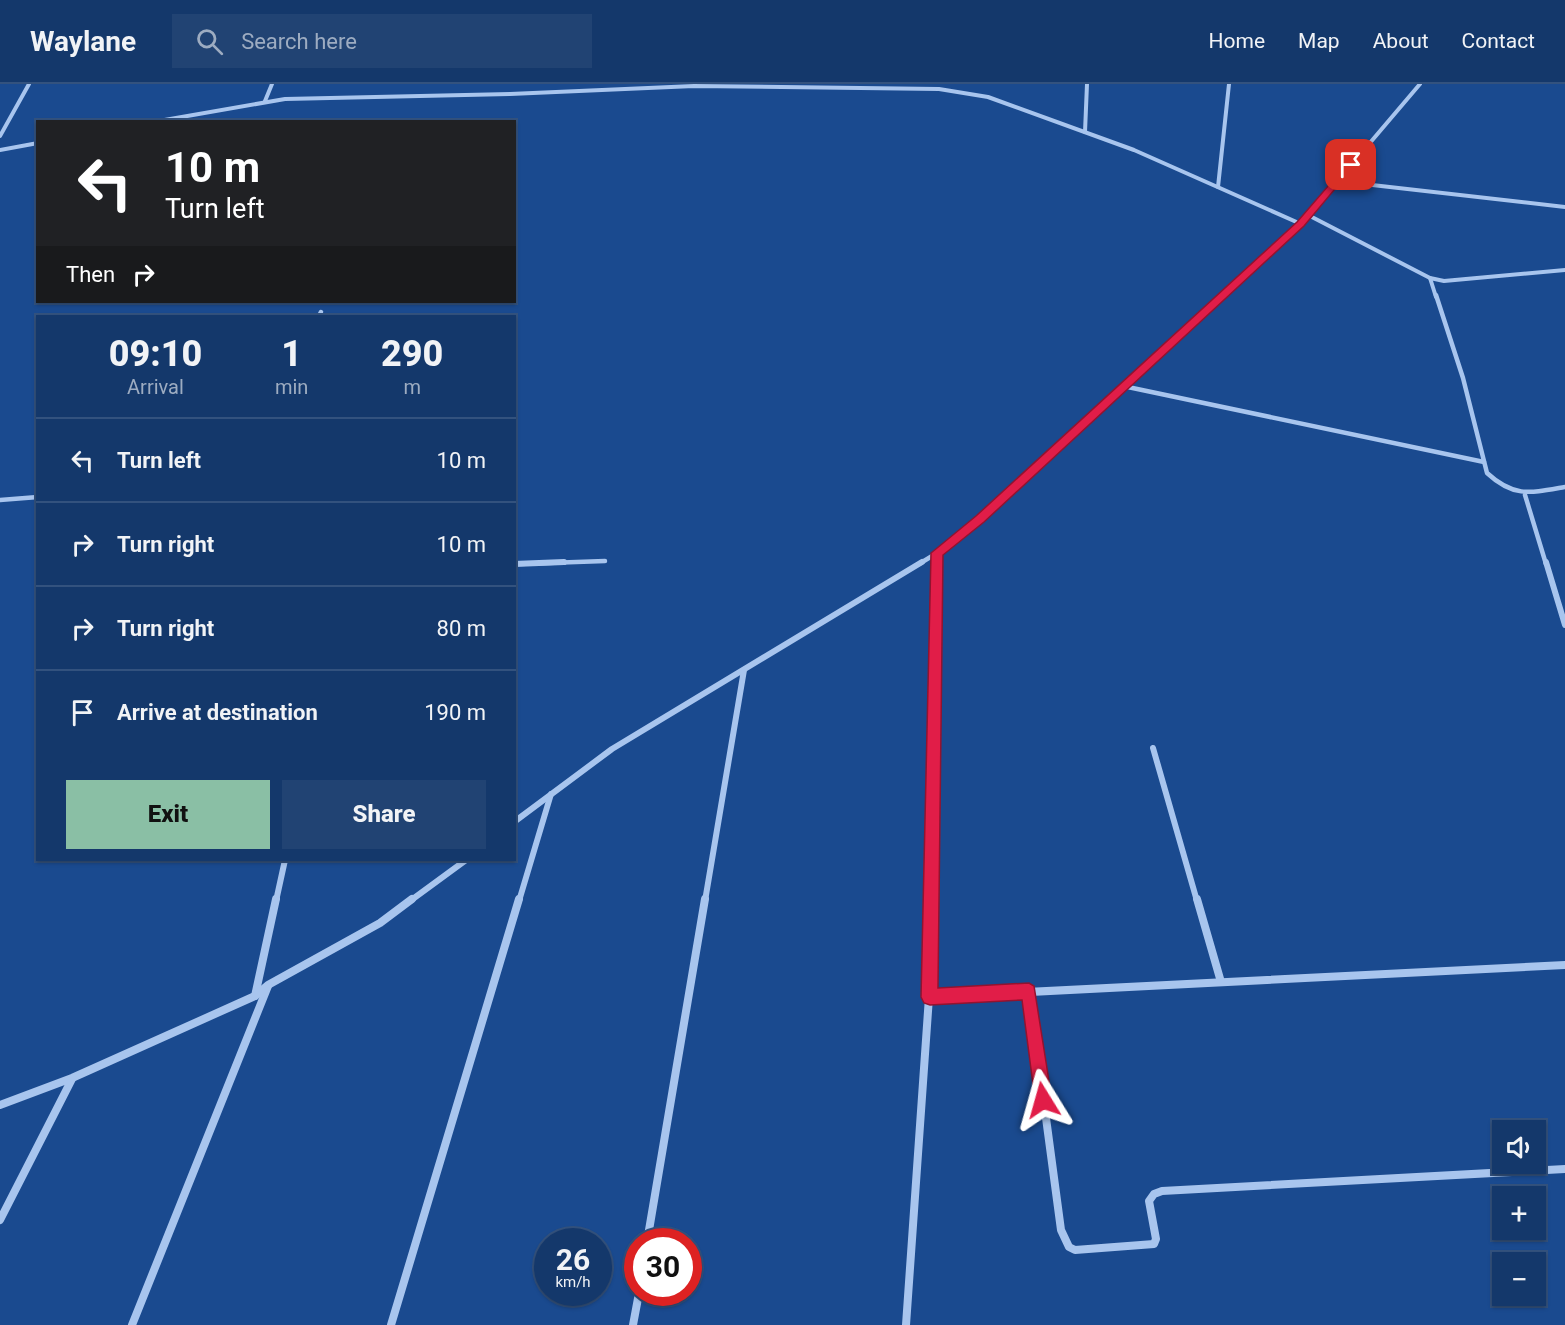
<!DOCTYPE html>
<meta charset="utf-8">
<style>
:root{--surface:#14386b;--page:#214373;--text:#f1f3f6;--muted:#9dacc1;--line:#33527e;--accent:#8abfa5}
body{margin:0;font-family:Roboto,sans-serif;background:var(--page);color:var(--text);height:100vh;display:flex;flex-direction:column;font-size:22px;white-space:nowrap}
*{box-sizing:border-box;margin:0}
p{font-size:20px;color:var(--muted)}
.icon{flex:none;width:33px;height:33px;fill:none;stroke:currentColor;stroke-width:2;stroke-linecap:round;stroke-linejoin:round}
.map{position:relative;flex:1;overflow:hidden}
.details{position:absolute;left:36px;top:231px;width:480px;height:546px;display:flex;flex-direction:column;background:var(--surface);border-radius:0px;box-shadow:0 2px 4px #0004,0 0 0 2px var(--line)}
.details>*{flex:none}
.hud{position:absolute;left:36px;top:36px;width:480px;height:183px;border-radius:0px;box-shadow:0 2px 4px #0004,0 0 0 2px var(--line);background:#202124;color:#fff;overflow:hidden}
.tools{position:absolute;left:1492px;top:1036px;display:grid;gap:12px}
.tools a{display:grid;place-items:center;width:54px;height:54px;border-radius:0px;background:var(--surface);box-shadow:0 2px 4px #0004,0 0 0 2px var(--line);font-size:30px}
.speed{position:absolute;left:534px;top:1144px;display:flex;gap:12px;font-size:30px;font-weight:700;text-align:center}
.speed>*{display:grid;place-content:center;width:78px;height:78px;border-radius:50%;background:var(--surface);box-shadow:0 2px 4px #0004,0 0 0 2px var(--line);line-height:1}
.speed small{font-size:15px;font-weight:400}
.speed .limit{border:9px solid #d22;background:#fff;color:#111}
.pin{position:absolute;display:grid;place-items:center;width:51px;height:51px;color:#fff;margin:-26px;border-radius:12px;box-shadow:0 3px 9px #0006}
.me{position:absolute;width:66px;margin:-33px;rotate:352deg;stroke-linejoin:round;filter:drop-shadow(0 0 4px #0008)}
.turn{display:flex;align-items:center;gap:21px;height:126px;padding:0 30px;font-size:27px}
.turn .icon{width:78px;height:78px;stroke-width:2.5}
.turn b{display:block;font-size:42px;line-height:51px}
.then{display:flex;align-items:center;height:57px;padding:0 30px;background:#0003;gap:12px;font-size:22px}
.eta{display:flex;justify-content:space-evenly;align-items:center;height:102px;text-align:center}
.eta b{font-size:36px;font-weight:800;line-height:42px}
.primary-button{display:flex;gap:12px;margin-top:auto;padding:12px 30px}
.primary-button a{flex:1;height:69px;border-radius:0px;background:var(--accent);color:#111;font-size:24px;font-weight:800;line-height:69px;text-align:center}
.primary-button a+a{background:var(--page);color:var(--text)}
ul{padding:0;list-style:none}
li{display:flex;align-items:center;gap:18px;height:84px;padding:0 30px;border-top:2px solid var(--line)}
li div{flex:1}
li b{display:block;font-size:22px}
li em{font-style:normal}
header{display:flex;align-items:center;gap:36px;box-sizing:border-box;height:84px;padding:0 30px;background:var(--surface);border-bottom:2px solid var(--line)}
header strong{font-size:28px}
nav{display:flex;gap:33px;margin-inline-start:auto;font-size:21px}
.search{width:420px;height:54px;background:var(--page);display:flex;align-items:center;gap:15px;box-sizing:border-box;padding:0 21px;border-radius:0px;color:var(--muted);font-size:22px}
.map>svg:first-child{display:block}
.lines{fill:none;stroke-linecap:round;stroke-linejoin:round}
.street-far3{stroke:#a8c5ee;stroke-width:4}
.street-far2{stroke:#a8c5ee;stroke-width:4.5}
.street-far1{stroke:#a8c5ee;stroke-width:6}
.street{stroke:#a8c5ee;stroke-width:8}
.route{fill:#e11d48;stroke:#92132f;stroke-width:1.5}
</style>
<header>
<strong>Waylane</strong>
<div class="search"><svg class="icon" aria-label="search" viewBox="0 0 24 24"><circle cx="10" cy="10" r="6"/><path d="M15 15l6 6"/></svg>Search here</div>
<nav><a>Home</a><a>Map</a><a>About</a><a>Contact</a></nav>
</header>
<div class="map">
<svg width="1565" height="1241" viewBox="0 0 1565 1241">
<rect width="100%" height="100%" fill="#1a4a8f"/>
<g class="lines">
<!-- street-far3 -->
<g class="street-far3">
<path d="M265,17L272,0"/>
<path d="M153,38L285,15L510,10L694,2L939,5L988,13L1134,66L1301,140"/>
<path d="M1085,48L1087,0"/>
<path d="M0,52L29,0"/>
<path d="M0,66L38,59"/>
<path d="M1337,97L1565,123"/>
<path d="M1218,103L1229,0"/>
<path d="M1308,131L1430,194L1444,197L1565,186"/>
<path d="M1430,194L1436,213"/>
<path d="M1222,213L1301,140L1420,0"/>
</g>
<!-- street-far2 -->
<g class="street-far2">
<path d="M1436,211L1463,294L1487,389C1514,414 1531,409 1565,403"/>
<path d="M319,232L321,228"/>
<path d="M1123,302L1484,378"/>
<path d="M1525,411L1546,480"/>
<path d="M0,416L38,413"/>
<path d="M519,480L605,477"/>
<path d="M919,480L937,469L980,435L1224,211"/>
<path d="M937,480V469"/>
</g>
<!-- street-far1 -->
<g class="street-far1">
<path d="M1546,478L1565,541"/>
<path d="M514,480L564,478"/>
<path d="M1153,664L1197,817"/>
<path d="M514,738L612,665L922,478"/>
<path d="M276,817L285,776"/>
<path d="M410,817L466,776"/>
<path d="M519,817L551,710"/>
<path d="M705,817L744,586"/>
<path d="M931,817L937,478"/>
</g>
<!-- street -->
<g class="street">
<path d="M1197,815L1221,898"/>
<path d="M1029,907L1061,1146L1069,1163L1075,1166L1154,1160L1156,1155L1149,1117L1154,1110L1162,1107L1565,1085"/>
<path d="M255,912L276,815"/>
<path d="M929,913L1565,881"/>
<path d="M0,1021L72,994L255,912L268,901L380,839L412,815"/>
<path d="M0,1136L72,995"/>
<path d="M647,1158L705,815"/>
<path d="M132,1241L268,902"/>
<path d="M391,1241L519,815"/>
<path d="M633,1241L639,1209"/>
<path d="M906,1241L929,913L931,815"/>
</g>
</g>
<!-- route -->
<path class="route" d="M1348,79L1355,81L1304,142L984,438L943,471L938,904L1029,899L1034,902L1052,1016L1050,1022L1043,1025L1037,1022L1035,1016L1022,916L930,921L924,919L921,913L931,469L976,432L1297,138Z"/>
</svg>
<div class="tools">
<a><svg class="icon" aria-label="sound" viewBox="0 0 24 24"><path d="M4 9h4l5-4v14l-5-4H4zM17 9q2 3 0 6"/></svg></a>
<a>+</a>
<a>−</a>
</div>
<div class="speed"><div>26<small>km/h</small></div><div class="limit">30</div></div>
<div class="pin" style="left:1351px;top:81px;background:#d93025"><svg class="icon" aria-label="arrive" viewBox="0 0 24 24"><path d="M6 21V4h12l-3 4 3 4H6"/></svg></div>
<svg class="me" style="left:1043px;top:1016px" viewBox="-20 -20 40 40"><path d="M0-17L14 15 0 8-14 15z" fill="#e11d48" stroke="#fff" stroke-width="4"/></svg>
<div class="hud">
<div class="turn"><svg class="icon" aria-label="left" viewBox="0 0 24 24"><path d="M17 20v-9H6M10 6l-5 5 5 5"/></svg><div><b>10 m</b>Turn left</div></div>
<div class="then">Then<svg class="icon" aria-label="right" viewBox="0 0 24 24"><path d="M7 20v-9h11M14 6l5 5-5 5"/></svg></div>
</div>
<section class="details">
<div class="eta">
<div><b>09:10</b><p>Arrival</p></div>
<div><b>1</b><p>min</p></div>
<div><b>290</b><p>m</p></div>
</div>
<ul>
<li><svg class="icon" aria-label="left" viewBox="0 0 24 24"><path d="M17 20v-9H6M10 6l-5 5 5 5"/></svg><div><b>Turn left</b></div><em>10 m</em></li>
<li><svg class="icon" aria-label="right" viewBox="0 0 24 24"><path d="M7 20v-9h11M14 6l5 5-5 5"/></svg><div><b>Turn right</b></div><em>10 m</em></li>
<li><svg class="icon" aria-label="right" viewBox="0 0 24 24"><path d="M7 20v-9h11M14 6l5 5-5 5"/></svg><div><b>Turn right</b></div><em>80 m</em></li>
<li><svg class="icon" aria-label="arrive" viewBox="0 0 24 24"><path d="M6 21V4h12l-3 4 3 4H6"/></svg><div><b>Arrive at destination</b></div><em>190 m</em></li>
</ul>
<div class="primary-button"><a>Exit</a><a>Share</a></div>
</section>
</div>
